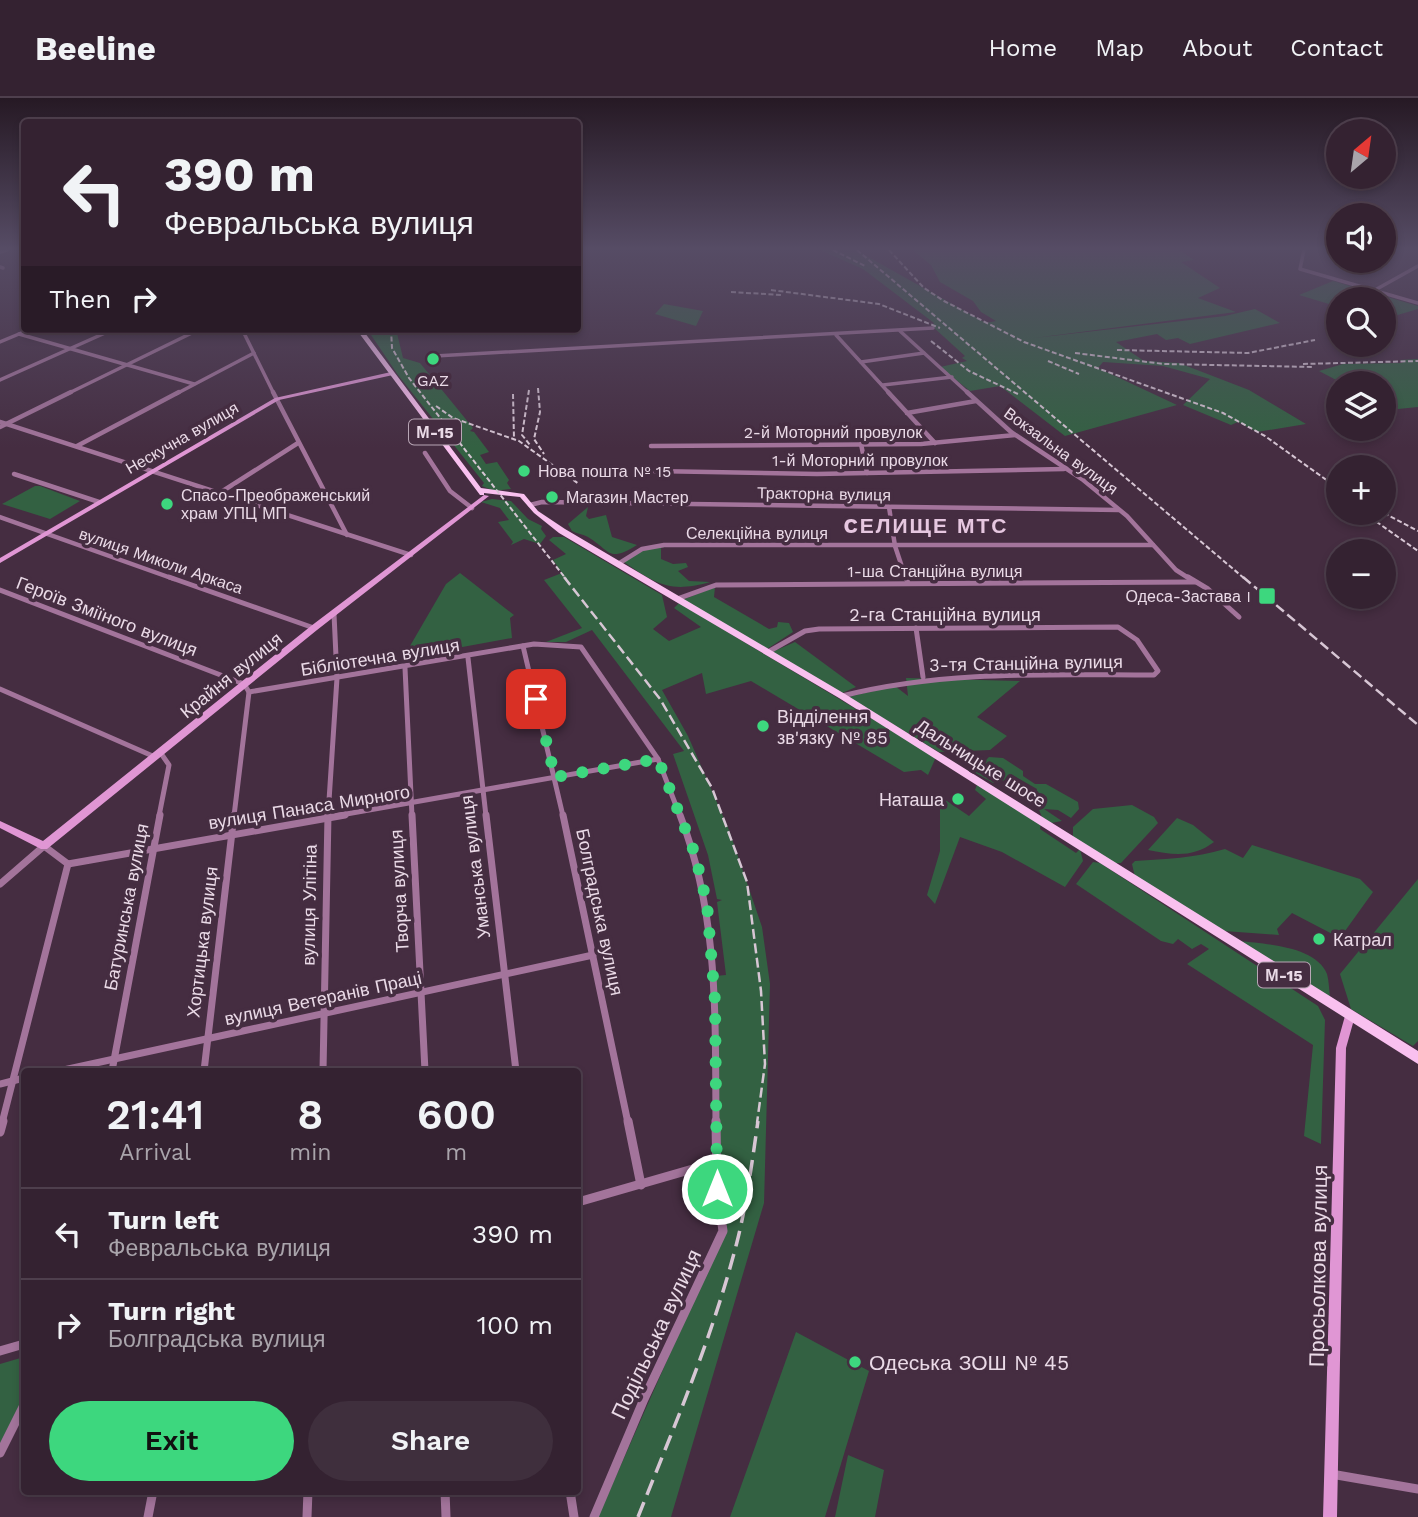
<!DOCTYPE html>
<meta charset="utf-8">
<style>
:root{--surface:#342231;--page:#3f2f3d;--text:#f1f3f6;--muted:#a9a4ab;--line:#4e3f4d;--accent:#3dd77e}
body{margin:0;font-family:"Work Sans",sans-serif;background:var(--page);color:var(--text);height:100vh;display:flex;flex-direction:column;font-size:26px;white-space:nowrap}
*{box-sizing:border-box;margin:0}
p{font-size:23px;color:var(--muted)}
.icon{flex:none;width:38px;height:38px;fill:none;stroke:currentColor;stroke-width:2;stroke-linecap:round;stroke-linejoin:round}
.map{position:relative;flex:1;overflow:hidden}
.details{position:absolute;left:21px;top:970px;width:560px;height:427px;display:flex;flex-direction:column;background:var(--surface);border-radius:7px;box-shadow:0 4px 10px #0003,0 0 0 2px var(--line)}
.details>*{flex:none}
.guide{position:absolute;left:21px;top:21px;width:560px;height:214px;border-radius:7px;box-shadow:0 4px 10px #0003,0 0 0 2px var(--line);background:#342231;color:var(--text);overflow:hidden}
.needle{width:46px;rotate:29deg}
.controls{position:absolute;left:1326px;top:21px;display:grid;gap:14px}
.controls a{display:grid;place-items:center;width:70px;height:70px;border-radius:50%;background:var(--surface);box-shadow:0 4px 10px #0003,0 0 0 2px var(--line);font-size:35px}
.pin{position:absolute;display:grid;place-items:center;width:60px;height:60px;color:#fff;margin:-30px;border-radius:14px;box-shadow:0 4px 10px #0006}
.me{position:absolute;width:77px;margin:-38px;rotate:0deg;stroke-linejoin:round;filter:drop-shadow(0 0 5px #0008)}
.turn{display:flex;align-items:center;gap:24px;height:147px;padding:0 28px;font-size:32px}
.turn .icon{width:91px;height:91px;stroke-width:2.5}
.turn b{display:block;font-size:49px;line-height:60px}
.then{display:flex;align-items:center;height:66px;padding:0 28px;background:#0003;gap:14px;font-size:26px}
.eta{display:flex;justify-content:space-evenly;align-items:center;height:119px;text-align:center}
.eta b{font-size:42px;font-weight:600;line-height:49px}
.action{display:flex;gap:14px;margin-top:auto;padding:14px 28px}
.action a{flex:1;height:80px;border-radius:42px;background:var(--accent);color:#111;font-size:28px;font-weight:600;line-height:80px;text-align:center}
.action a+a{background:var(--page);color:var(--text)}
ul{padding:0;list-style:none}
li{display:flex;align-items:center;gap:21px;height:91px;padding:0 28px;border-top:2px solid var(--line)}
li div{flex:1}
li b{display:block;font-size:26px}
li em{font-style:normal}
header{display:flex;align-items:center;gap:42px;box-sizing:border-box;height:98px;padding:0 35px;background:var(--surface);border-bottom:2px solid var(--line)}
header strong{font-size:33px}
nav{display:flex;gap:38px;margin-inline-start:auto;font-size:24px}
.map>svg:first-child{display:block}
.green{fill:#336142}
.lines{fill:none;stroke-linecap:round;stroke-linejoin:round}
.street-far4{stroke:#a3749b;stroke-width:3.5}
.street-far3{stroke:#a3749b;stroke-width:4.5}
.street-far2{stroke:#a3749b;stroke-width:5}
.street-far1{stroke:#a3749b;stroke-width:7}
.street{stroke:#a3749b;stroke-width:9}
.secondary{fill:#e096d4;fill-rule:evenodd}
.primary{fill:#f9c0ef;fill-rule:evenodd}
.rail-far2{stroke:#d7c6d4;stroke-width:2;stroke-dasharray:5 2.5;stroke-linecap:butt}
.rail-far1{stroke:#d7c6d4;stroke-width:2.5;stroke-dasharray:10 4.5;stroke-linecap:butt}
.rail{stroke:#d7c6d4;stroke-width:3.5;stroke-dasharray:16 8;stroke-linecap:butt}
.route{stroke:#3dd77e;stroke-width:12;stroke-dasharray:0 21.6}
.poi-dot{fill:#3dd77e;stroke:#452d41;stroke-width:2.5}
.labels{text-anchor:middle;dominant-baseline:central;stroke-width:7;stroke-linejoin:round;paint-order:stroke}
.far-poi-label{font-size:16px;fill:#eadae7;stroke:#452d41;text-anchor:start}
.shield{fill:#452d41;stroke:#b8a6b5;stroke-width:2}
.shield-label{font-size:16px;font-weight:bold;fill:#eadae7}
.far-street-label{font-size:16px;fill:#eadae7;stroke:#452d41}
.street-label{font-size:18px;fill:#eadae7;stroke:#452d41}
.poi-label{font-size:18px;fill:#eadae7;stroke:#452d41;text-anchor:start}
.far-district-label{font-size:21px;font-weight:bold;letter-spacing:2px;fill:#e6c7e0;stroke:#452d41}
.near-street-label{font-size:21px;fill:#eadae7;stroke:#452d41}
.near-poi-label{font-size:21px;fill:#eadae7;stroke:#452d41;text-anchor:start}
</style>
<header>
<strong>Beeline</strong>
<nav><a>Home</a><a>Map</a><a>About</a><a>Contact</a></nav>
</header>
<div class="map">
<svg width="1418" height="1419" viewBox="0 0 1418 1419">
<rect width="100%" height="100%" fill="#452d41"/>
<!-- green -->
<g class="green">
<path d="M820,152H856L986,225L996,223L981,214L973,203L940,184L931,167L913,152H1179L1194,162L1181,164L1220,190L1198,200L1236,214L1034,240L1225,218L1255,211L1280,225L1190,246L1178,240L1166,242L1157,236L1116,244L1144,263L1179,265L1249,292L1306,326L1257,334L1238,324L1231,327L1183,307L1210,281L1163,268L1103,264L1098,270L1177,307L1065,338L1000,288L970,293L940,269L967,263L962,260L965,258L932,228L934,225L863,171Z"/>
<path d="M1333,183L1418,208V211L1384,221V201H1339V209L1299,197Z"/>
<path d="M664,206L703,213L696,228L655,216Z"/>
<path d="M367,231H396L403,260L420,265L473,330L470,333L474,334L489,354L480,357L486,366L497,364L509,382L507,385L511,391L494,393L482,388L484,385L398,277Z"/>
<path d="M1418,261V309L1398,311L1384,302V285H1342L1319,273L1343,266L1403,265L1400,262Z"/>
<path d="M35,388H40L80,403L50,421L2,406Z"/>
<path d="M492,401L511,403L528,421L542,428L541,431L546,438L540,446L524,441L511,447L513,444L498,424L509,422L500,410L481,404Z"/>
<path d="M588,409L586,418L589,421L606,417L612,439L637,447C608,465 611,453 588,439C583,436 577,436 572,433L568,426Z"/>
<path d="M553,439H564L662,497L667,519L653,531L669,543L701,529L674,510L679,505L936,659L928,677L921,672L904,674L751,583L706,596L702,575L662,592L688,638L729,732L762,829L770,886L764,1105L671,1419H598L725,1131L719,1105L715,878L726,877L717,804L722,802L717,801L708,757L673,656L684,653L592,532L566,544H546L582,530L544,482L562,475L553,462L566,456L549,442Z"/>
<path d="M668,448L661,450V461L673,466L686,465L688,469L678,473L689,483L710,484C671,495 657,487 624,464L642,452Z"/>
<path d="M460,475L514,517L510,520L512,540L408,559L410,548L446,486Z"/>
<path d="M715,489L714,499L769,531L777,529L778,524L789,525L793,534L767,551L682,502Z"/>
<path d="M795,544L856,589L842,595L772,554Z"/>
<path d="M906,580L1020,583L977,619L1007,638L990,652L939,654L848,599L895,588L908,598Z"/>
<path d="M989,659L1003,660L1023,673V678L1035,686H1046L1078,704L1079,711L1071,720L1058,712L1044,711L1062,723L1051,725L1042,719L1034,700L1037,691L1011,676L1006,682L993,685L974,674Z"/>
<path d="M978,684L1041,725L1040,731L1076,755L1080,751L1083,763L1065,789L1002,754L960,739L935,806L927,797L940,753V702L941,699L969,718L986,701L975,692Z"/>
<path d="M1132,707L1154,719L1158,725L1121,765H1115L1073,739V729L1093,711Z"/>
<path d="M1177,720L1193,727L1214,744C1193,760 1173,757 1148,752Z"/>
<path d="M1252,747L1360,781L1373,794L1340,840L1292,815L1277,831L1279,837L1224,833L1135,779L1132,766L1135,763C1166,761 1194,760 1225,751L1243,760Z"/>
<path d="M1093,764L1100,765L1318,908L1325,922L1321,1046L1304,1038L1313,947L1187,866L1209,851L1201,846L1192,851L1178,841L1173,846L1161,843L1076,786Z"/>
<path d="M1418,781V943L1413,948L1351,911L1340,876Z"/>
<path d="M1240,843C1265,846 1316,848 1327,876C1329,883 1329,892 1330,899Z"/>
<path d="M796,1234L869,1273L825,1419H730Z"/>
<path d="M24,1259V1308L0,1353V1266Z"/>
<path d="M848,1357L884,1372L875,1419H835Z"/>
</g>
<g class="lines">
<!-- street-far4 -->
<g class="street-far4">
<path d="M1304,152L1300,171L1418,205"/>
<path d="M0,154L7,152"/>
<path d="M0,169L3,170"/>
<path d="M1375,192L1418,168"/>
<path d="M242,231L274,296"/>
<path d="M900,233L969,296"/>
<path d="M19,236L194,286"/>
<path d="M836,237L890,296"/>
<path d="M0,244L31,231"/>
<path d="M435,258L933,230"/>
<path d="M861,264L924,255"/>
<path d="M0,282L114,231"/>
<path d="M883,287L952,279"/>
<path d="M67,296L200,231"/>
<path d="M176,296L254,255"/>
</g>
<!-- street-far3 -->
<g class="street-far3">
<path d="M273,294L347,437"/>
<path d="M888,294L935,345"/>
<path d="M967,294L1011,334L1082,381L1127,418L1176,472L1190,481"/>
<path d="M907,315L976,303"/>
<path d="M0,324L411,457"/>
<path d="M0,329L71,294"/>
<path d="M861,346L867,375"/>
<path d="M77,348L179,294"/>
<path d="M651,348L921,346L1015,337"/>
<path d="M425,355L450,393L472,410"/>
<path d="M653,373L817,376L1064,371"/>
<path d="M14,376L99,404"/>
<path d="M218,396L298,345"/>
<path d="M530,407L542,404L1119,412"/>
<path d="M889,409L895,448L906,481"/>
<path d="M0,419L174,481"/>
<path d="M618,466L642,451L664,447H1153"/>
</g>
<!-- street-far2 -->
<g class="street-far2">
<path d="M169,479L314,530"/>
<path d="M906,479L908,485"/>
<path d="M1188,479L1208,491L1239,519"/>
<path d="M0,492L244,586L249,594L534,546L581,549L658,661L680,718"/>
<path d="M677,501L716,487L1195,484"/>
<path d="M916,530L923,579"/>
<path d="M523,548L563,718"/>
<path d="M768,554L805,533L819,531L1118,529L1137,542L1158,573L1154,577C1049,577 945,572 842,598"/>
<path d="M468,560L486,718"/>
<path d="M405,570L412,718"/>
<path d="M0,591L155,659"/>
<path d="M159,718L169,667L160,654"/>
<path d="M234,718L249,594"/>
<path d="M328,718L337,580L334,516"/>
<path d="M335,718L658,661"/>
</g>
<!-- street-far1 -->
<g class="street-far1">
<path d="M412,717L425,973"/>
<path d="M486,717L516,973"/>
<path d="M563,717L628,1025"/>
<path d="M680,717C719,818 715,918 716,1025"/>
<path d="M68,766L345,717"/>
<path d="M0,786L44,748L68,766"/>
<path d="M59,973L593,857"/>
<path d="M112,973L160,717"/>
<path d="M204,973L234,717"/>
<path d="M323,973L328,717"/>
<path d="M0,986L24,980"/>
<path d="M2,1025L68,766"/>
</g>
<!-- street -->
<g class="street">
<path d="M628,1023L641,1087"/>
<path d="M0,1034L3,1023"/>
<path d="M578,1104L717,1064"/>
<path d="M0,1253L24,1246"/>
<path d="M0,1355L24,1307"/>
<path d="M1331,1376L1418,1391"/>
<path d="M445,1393L446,1419"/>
<path d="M570,1393L574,1419"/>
<path d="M148,1419L153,1393"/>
<path d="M307,1419L308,1393"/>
<path d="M594,1419L644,1301L723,1133L717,1091L716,1023"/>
</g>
<!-- secondary -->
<g class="secondary">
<path d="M391,274L394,276L393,277L279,302L0,465V460L275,300Z"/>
<path d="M484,397L489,398L317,532L47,751H41L0,730V723L43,743L311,528Z"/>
<path d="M1350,913L1354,915L1355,918L1346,950L1337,1419H1323L1336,950L1345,918L1346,915Z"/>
</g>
<!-- primary -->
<path class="primary" d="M356,231H362L481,390L524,396L538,413L565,431L845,596L1418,953V966L839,600L559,435L534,415L520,399L484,395V397H480Z"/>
<!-- rail-far2 -->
<g class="rail-far2">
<path d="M833,152L865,168"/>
<path d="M857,152L1245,481"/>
<path d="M889,152L924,190L944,203L1024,244L1223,315L1265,338L1339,391"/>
<path d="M771,192L879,206L940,230"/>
<path d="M731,194L782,197"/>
<path d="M391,231L392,250L409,280L566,481"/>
<path d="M931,243L969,273L1020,297"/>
<path d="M1117,252L1248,255L1315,242"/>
<path d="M1075,255L1164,266L1313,269"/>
<path d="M1048,263L1079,276"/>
<path d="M1303,266L1418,263"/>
<path d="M538,290L540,314L534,341L544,356"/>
<path d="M529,292L522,337L530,347"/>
<path d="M513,296L514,341"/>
<path d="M436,308L453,320L519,343L579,386"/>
<path d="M1364,415L1418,453"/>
<path d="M1384,415L1418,433"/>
</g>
<!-- rail-far1 -->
<g class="rail-far1">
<path d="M564,479L660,601L712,690L747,784L761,893L765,966L757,1025"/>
<path d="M1243,479L1418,627"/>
</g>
<!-- rail -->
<path class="rail" d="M638,1419C674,1329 713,1238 737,1144C747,1104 752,1064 758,1023"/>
</g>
<!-- sky -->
<linearGradient id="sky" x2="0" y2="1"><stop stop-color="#261924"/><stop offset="0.43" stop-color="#564c65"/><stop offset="1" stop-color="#564c65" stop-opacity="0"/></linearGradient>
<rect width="1418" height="350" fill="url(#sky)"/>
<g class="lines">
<!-- route -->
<path class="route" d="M536,601L555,679L658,661L695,756L707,806L715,903L717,1091"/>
</g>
<!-- markers -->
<g class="poi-dot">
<circle cx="433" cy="261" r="7"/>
<circle cx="524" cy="373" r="7"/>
<circle cx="552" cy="399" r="7"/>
<circle cx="167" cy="406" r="7"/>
<rect x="1258" y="489" width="18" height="18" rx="3.5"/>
<circle cx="763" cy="628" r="7"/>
<circle cx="958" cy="701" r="7"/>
<circle cx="1319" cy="841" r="7"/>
<circle cx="855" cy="1264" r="7"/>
</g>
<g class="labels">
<!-- far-poi labels -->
<g class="far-poi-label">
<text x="433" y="282" text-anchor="middle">GAZ</text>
<text x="538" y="373">Нова пошта № 15</text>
<text x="181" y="397">Спасо-Преображенський<tspan x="181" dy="18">храм УПЦ МП</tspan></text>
<text x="566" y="399">Магазин Мастер</text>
<text x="1251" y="498" text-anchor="end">Одеса-Застава I</text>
</g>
<!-- shield labels -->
<g class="shield">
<rect x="409" y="321.5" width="52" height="25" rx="5"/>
<rect x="1258" y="864.5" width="52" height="25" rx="5"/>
</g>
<g class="shield-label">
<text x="435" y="334">М-15</text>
<text x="1284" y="877">М-15</text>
</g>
<!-- far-street labels -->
<g class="far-street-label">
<text x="833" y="334">2-й Моторний провулок</text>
<text transform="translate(182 340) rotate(-30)">Нескучна вулиця</text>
<text transform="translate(1061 353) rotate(36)">Вокзальна вулиця</text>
<text x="860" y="362">1-й Моторний провулок</text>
<text transform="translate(824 396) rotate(1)">Тракторна вулиця</text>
<text x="757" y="435">Селекційна вулиця</text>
<text transform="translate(161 463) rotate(19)">вулиця Миколи Аркаса</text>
<text x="935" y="473">1-ша Станційна вулиця</text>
</g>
<!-- street labels -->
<g class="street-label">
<text x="945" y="516">2-га Станційна вулиця</text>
<text transform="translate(107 518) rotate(21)">Героїв Зміїного вулиця</text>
<text transform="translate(380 559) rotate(-9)">Бібліотечна вулиця</text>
<text transform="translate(1026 565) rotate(-1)">3-тя Станційна вулиця</text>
<text transform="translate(231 577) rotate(-39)">Крайня вулиця</text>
<text transform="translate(981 665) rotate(32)">Дальницьке шосе</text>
<text transform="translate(309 709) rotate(-9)">вулиця Панаса Мирного</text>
<text transform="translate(475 769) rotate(-97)">Уманська вулиця</text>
<text transform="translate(399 793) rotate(-93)">Творча вулиця</text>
<text transform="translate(309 807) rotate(-89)">вулиця Улітіна</text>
<text transform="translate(126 809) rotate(-79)">Батуринська вулиця</text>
<text transform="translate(600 814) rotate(78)">Болградська вулиця</text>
<text transform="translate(202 844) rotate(-83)">Хортицька вулиця</text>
<text transform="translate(323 900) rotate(-12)">вулиця Ветеранів Праці</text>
</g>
<!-- poi labels -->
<g class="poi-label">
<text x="777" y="618">Відділення<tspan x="777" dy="21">зв'язку № 85</tspan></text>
<text x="944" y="701" text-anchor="end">Наташа</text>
<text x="1333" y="841">Катрал</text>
</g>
<!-- far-district labels -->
<g class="far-district-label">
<text x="926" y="427">CЕЛИЩЕ МТС</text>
</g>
<!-- near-street labels -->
<g class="near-street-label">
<text transform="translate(1318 1168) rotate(-89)">Просьолкова вулиця</text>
<text transform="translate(656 1236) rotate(-65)">Подільська вулиця</text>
</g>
<!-- near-poi labels -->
<g class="near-poi-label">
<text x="869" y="1264">Одеська ЗОШ № 45</text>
</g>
</g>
</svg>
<div class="controls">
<a><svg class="needle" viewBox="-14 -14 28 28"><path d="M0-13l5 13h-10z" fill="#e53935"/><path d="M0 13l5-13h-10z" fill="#a9a4ab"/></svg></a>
<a><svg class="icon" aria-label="sound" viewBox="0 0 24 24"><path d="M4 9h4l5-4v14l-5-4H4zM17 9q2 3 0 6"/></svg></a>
<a><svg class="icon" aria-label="search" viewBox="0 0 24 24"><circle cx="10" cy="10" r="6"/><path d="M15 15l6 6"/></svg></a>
<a><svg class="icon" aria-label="layers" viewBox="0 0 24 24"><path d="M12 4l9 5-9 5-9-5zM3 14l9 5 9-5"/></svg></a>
<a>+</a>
<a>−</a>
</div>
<div class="pin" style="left:536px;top:601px;background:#d93025"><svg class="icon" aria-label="arrive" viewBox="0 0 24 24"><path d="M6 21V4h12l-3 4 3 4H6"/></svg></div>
<svg class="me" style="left:717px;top:1091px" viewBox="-20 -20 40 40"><circle r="17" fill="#3dd77e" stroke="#fff" stroke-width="3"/><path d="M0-11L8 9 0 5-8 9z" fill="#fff"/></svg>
<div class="guide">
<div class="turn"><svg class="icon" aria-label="left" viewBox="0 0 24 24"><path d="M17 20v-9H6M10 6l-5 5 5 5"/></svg><div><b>390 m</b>Февральська вулиця</div></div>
<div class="then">Then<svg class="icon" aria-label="right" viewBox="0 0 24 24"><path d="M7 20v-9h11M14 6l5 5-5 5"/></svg></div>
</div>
<section class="details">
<div class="eta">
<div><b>21:41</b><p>Arrival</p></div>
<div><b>8</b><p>min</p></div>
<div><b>600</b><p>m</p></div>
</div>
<ul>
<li><svg class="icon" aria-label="left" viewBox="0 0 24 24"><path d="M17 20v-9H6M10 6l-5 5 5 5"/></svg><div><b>Turn left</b><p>Февральська вулиця</p></div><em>390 m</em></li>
<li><svg class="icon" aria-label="right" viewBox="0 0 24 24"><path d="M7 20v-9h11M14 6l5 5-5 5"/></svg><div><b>Turn right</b><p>Болградська вулиця</p></div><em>100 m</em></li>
</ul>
<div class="action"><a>Exit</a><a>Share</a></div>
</section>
</div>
